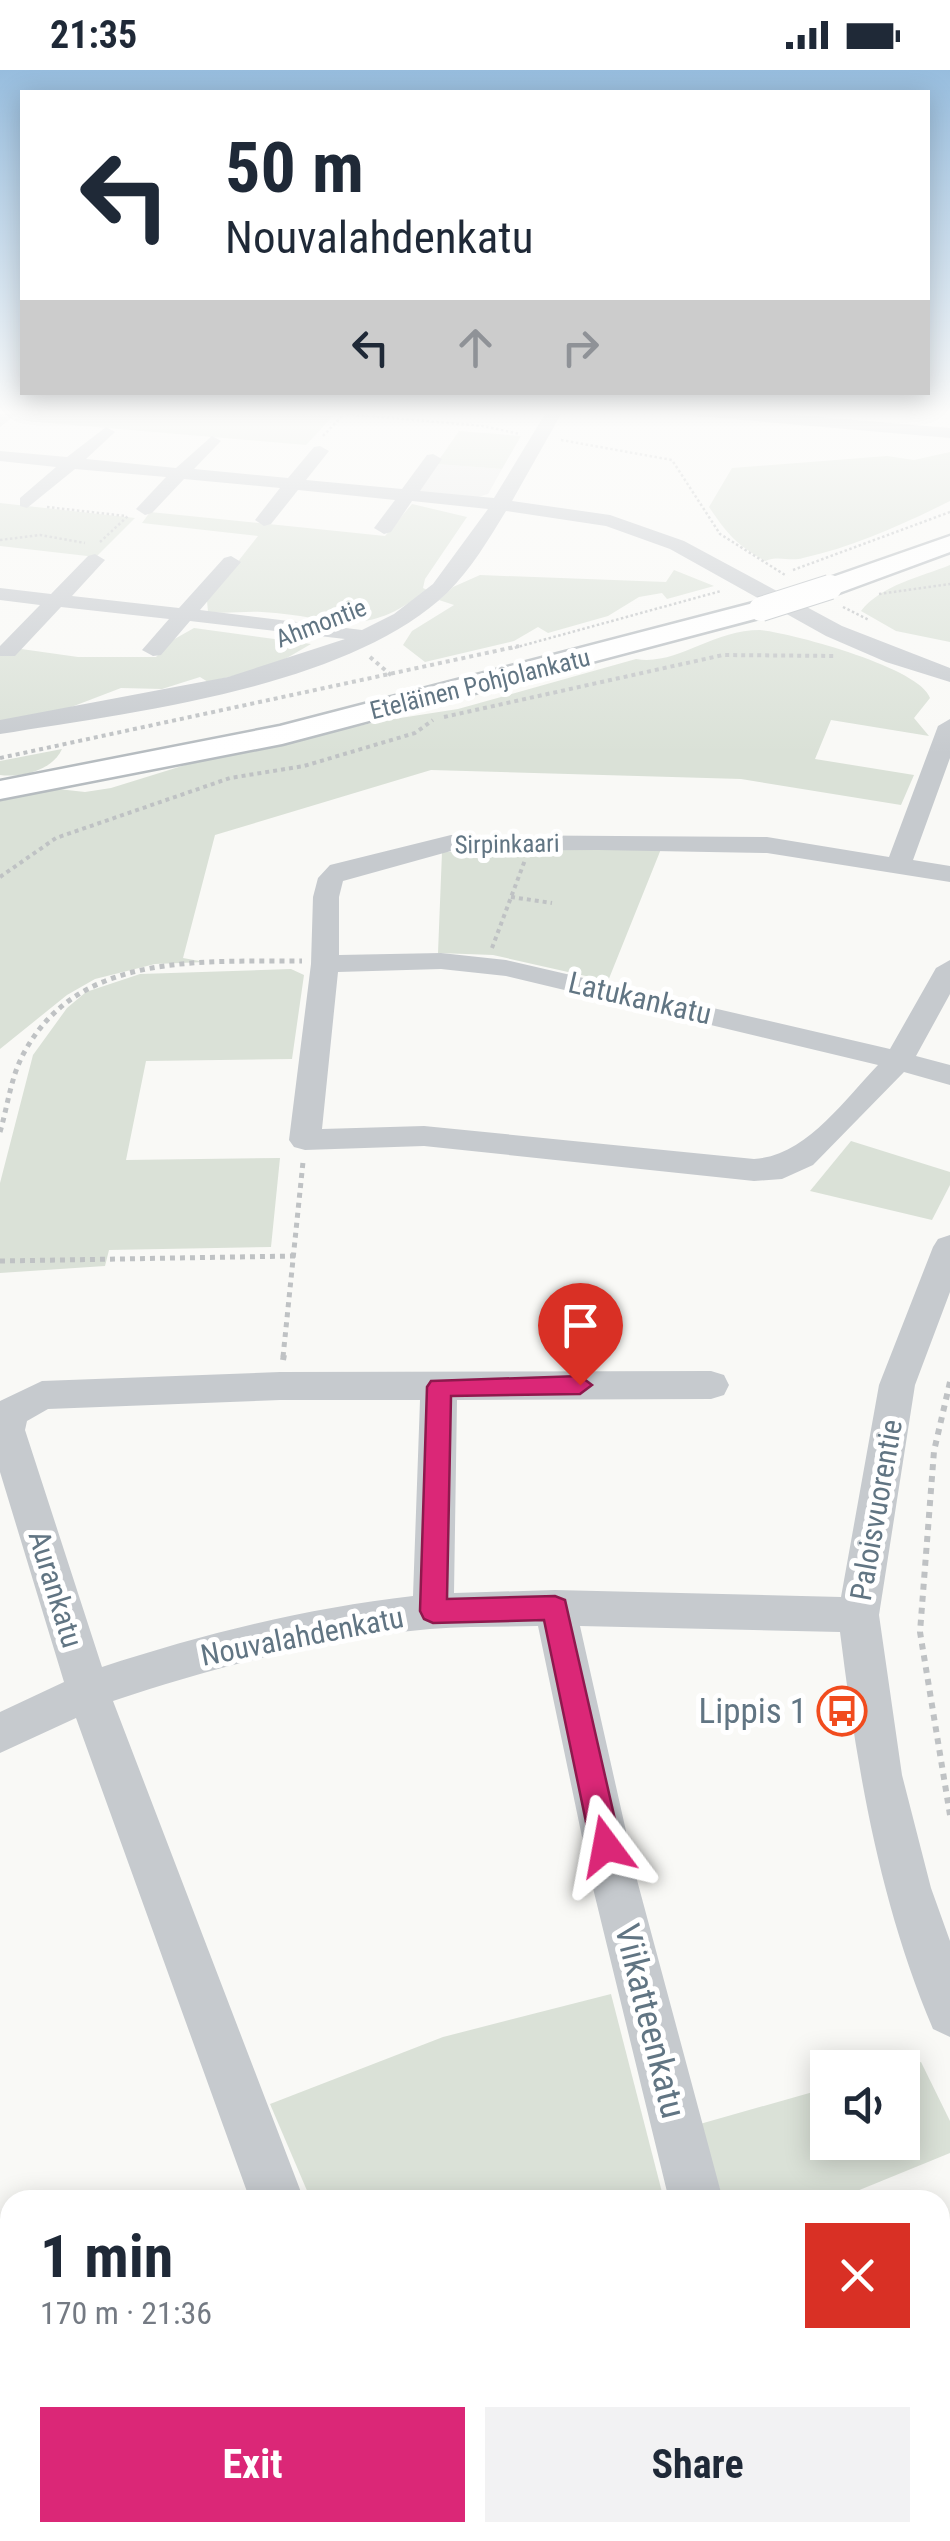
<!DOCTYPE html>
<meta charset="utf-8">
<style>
:root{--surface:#fff;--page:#f2f2f3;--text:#1f2937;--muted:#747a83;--accent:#db2777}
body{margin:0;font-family:"Roboto Condensed",sans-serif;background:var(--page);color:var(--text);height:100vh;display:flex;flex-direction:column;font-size:38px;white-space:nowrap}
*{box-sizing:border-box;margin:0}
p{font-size:32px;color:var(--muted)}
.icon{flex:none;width:55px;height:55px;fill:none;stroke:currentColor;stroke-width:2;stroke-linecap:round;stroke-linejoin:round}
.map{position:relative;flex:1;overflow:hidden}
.sheet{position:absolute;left:0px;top:2120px;width:950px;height:352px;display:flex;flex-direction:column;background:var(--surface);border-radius:30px 30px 0 0;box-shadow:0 5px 25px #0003}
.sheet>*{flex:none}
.banner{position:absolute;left:20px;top:20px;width:910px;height:305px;border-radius:0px;box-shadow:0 5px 25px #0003;background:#fff;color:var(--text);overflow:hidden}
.buttons{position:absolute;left:810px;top:1980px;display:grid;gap:20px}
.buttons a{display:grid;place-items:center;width:110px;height:110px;border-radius:0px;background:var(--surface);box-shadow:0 5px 25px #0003;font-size:50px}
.pin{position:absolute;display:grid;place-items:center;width:85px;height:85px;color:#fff;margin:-102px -42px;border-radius:50% 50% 50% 0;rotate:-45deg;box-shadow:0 0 10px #0007}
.pin .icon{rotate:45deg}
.me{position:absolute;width:110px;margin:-55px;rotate:347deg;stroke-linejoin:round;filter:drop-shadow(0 0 8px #0008)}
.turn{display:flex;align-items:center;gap:35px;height:210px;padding:0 40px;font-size:45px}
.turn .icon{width:130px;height:130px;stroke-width:2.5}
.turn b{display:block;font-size:70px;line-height:85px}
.lanes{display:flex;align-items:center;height:95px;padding:0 40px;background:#0003;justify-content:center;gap:50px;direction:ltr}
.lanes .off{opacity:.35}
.round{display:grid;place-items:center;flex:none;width:105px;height:105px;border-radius:0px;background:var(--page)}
.overview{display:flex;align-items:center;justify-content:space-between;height:170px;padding:0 40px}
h1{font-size:60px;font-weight:700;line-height:75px}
.cta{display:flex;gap:20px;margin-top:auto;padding:20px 40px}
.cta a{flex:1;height:115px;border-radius:0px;background:var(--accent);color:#fff;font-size:40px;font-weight:700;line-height:115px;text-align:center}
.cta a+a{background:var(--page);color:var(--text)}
.status{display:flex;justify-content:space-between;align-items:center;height:70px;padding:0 50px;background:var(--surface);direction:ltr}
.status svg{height:28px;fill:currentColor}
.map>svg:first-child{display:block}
.built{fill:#e7e8e7}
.green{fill:#dae1d7}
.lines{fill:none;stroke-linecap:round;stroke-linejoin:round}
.major-casing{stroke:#b6bcc0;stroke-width:5}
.path-far3{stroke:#bfc2c4;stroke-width:2.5;stroke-dasharray:2.5 2.5;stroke-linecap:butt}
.path-far2{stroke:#bfc2c4;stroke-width:4;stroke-dasharray:4 4;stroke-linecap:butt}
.path-far1{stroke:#bfc2c4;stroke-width:5;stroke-dasharray:5 5;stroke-linecap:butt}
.path{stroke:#bfc2c4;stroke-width:6;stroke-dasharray:6 6;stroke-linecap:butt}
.minor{fill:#c6cace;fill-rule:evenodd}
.major{fill:#fff;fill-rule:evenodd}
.major-bridge-casing{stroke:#b6bcc0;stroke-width:26;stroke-linecap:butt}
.major-bridge{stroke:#fff;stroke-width:24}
.route{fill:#db2777;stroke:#8e194d;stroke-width:2.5}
.labels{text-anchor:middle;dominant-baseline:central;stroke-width:10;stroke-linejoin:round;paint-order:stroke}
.far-street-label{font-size:25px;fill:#617583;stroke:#fff}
.street-label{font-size:30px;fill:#617583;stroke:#fff}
.near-poi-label{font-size:35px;fill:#617583;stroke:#fff;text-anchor:end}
.near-street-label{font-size:35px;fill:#617583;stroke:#fff}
</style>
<div class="status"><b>21:35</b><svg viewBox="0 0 49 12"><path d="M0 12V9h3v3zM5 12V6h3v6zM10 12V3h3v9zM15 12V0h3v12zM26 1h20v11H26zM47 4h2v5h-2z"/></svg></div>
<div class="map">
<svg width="950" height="2471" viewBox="0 0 950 2471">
<rect width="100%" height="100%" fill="#f9f9f6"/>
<!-- built -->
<path class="built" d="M436,394L502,399L488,424L478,427L419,422Z"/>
<!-- green -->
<g class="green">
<path d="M27,339H253L333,346L306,375L14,350Z"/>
<path d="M459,361L521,366L502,399L436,394Z"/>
<path d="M950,382V431C904,454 853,477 803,488C790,492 779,485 765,491C736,474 728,465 709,437L732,398L887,386L914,390Z"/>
<path d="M0,433L135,448L96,487L0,476Z"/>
<path d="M412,434L467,447L425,509L423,518L427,520C361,572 336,546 262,542C243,541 227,544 208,542L207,531L258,466L142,453L150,442L385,466Z"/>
<path d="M950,495V572L896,561L861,541C881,515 921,507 950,495Z"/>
<path d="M674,500L714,516L667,529L662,523L639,527L608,546L548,563L538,557L514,571L425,592L403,575L412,561L454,535L439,530L453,517L480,505L666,512Z"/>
<path d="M194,558L311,574L273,596L208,612L200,607L162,619L121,618L53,644L0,651V576L78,587H156L171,571Z"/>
<path d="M760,560C792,563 921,598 930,628L914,648L929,666L831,650L815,689L914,705L901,735L741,709L431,700L215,765L183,888L205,892L155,894L95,909L67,925L0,979V731L58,719L85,722L111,718L195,692L381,651L458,639L636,589C677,596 711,560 760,560Z"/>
<path d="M62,679C53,700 22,708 0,705V691Z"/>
<path d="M541,779H661L608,911L493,885L438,883L442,782Z"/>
<path d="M291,899L304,905L292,989L146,991L126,1090L280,1088L271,1177L109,1180L105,1196L0,1203V1113L33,985L67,938L86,922L140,904Z"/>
<path d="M851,1071L950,1102V1115L932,1150L810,1121Z"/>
<path d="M611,1924L664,2130H311L270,2034L443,1967Z"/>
<path d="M921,1992L950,2051V2083L835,2130H723L700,2054L827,2018L828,2072H902L900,1997Z"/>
<path d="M0,2361L10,2376V2462L58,2463L62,2471H0Z"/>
</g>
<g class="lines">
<!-- major casing -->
<g class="major-casing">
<g id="major">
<path d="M950,466V482L839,523L830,525L817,517L821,511Z"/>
<path d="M761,531L774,539L770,545L282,674L0,729V711L280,656Z"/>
</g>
</g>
<!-- path-far3 -->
<g class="path-far3">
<path d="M287,339L483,356L520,364"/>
<path d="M323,366L343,345"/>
<path d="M561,370L672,390L720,464L785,505"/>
<path d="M47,437L126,446"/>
<path d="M0,470L40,465L85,473"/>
<path d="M100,472L128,446"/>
<path d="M793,500L950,442"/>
<path d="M879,524L950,514"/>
<path d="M843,537L869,550"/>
<path d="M510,579L721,521"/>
</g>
<!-- path-far2 -->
<g class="path-far2">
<path d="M370,587L392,606"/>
<path d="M444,647L723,585L836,586"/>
<path d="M0,688L519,576"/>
<path d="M0,807L56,768L230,708L304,696L415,663L433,650"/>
<path d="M511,827L552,833"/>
<path d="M492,878L525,790"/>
</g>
<!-- path-far1 -->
<g class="path-far1">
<path d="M0,1062C8,1035 11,1005 25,981C80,881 203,892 302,891"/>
<path d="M0,1191L295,1186"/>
<path d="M283,1287L303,1092"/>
</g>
<!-- path -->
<g class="path">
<path d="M283,1290L284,1285"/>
<path d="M950,1312L934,1381L920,1562L950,1745"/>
</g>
<!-- minor -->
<g class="minor">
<path d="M6,339H24L0,357V344Z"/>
<path d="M548,339H564L512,431L610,445L684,471L842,556L950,598V612L886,592L826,566L670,479L606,456L506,441C489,469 471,499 448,522C348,618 133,642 0,664V650L228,607L345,569L190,551L161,585L153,586L142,580L169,549L61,537L15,586H0V576L40,535L0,530V518L51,524L88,486L95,484L105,490L72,526L179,538L224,488L231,486L241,492L200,540L362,560L394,544L433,514L488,439L412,431L391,462L384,464L374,458L395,430L298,420L271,454L264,456L255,450L280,418L184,409L152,443L145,445L136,439L166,407L75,399L27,438L20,436V428L56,397L0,391V381L67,387L106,357L115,362L86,389L176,398L212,366L221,371L194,399L288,408L314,377L320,376L329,381L306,410L402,419L427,385L433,384L442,389L420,421L494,428Z"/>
<path d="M666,339H726L950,358V368L674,344Z"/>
<path d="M950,649V688L913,790L950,796V812L767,783L598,780L451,781L343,811L339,827V885L441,883L506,890L890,979L936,898L950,890V924L916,986L950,995V1015L904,1002L813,1095L782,1109L754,1111L424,1076L305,1080L294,1077L289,1070L311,894L313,827L318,808L330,795L451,765L767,767L889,787L938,656ZM441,899L506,906L878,995C844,1030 806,1086 754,1089L424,1056L322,1059L338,902Z"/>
<path d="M950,1165V1222L915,1315L879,1545L902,1705L931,1818L950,1871V1967L933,1959C879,1831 857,1699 840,1562L580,1556L637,1810L723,2130H669L591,1810L538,1556C502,1557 466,1556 430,1559C323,1569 215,1597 113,1631L304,2130H250L76,1648L0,1683V1642L64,1612L0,1402V1331L42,1311L280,1302L711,1301L724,1305L729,1315L724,1325L711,1329L457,1330L454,1523L555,1520L841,1527L879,1315L933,1177L938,1169ZM280,1330H420L413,1526C307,1538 203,1564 102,1597L25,1360L27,1351L48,1339Z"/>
<path d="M371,2462H431L434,2471H374Z"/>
<path d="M840,2462H902L905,2471H844Z"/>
</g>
<!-- major -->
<use href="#major" class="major"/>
<!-- major-bridge casing -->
<g class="major-bridge-casing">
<path id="major-bridge" d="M761,539L830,517"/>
</g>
<!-- major-bridge -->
<use href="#major-bridge" class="major-bridge"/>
</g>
<!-- sky -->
<linearGradient id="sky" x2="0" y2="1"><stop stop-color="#97bdde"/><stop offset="0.5" stop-color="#fcfcfb"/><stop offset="1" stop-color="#fcfcfb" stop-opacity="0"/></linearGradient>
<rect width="950" height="684" fill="url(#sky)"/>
<!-- route -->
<path class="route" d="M580,1306L592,1315L580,1324L451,1326L447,1529L555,1526L565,1530L621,1776L617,1786L606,1790L596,1786L591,1776L544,1550L433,1553L424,1549L420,1541L427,1317L431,1311Z"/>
<!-- icons -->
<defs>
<g id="bus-ring" transform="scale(2.5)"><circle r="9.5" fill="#fff" stroke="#f14c1e" stroke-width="1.5"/><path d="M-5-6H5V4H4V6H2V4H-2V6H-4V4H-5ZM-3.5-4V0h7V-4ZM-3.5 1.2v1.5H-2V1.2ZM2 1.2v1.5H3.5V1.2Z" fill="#f14c1e"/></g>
</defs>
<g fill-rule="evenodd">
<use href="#bus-ring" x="842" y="1641"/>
</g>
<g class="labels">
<!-- far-street labels -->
<g class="far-street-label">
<text transform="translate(321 553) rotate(-21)">Ahmontie</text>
<text transform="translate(480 614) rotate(-14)">Eteläinen Pohjolankatu</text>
<text transform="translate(507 774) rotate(-1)">Sirpinkaari</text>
</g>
<!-- street labels -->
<g class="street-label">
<text transform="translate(640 928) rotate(13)">Latukankatu</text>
<text transform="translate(876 1440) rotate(-80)">Paloisvuorentie</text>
<text transform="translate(56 1519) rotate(73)">Aurankatu</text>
<text transform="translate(302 1566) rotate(-11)">Nouvalahdenkatu</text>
</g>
<!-- near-poi labels -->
<g class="near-poi-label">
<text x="807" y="1641">Lippis 1</text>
</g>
<!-- near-street labels -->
<g class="near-street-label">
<text transform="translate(650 1951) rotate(76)">Viikatteenkatu</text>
</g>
</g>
</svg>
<div class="buttons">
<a><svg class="icon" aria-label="sound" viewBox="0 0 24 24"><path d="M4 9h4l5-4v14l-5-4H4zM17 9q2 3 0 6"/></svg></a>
</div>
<div class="pin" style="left:580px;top:1315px;background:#d93025"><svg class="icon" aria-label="arrive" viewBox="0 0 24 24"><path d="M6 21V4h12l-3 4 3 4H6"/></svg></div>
<svg class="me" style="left:606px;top:1776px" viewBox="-20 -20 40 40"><path d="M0-17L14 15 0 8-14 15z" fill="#db2777" stroke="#fff" stroke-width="4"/></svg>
<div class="banner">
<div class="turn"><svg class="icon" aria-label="left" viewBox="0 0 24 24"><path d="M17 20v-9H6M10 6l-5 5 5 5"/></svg><div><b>50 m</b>Nouvalahdenkatu</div></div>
<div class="lanes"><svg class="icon" aria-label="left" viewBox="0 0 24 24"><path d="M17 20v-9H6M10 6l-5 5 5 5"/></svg><svg class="icon off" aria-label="ahead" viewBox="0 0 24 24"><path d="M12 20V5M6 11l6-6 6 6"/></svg><svg class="icon off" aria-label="right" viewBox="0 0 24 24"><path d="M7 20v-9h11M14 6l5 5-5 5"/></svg></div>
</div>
<section class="sheet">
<div class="overview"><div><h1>1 min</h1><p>170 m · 21:36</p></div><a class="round" style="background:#d93025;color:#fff"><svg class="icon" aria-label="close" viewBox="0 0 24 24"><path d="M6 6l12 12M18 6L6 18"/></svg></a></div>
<div class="cta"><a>Exit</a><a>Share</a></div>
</section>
</div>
